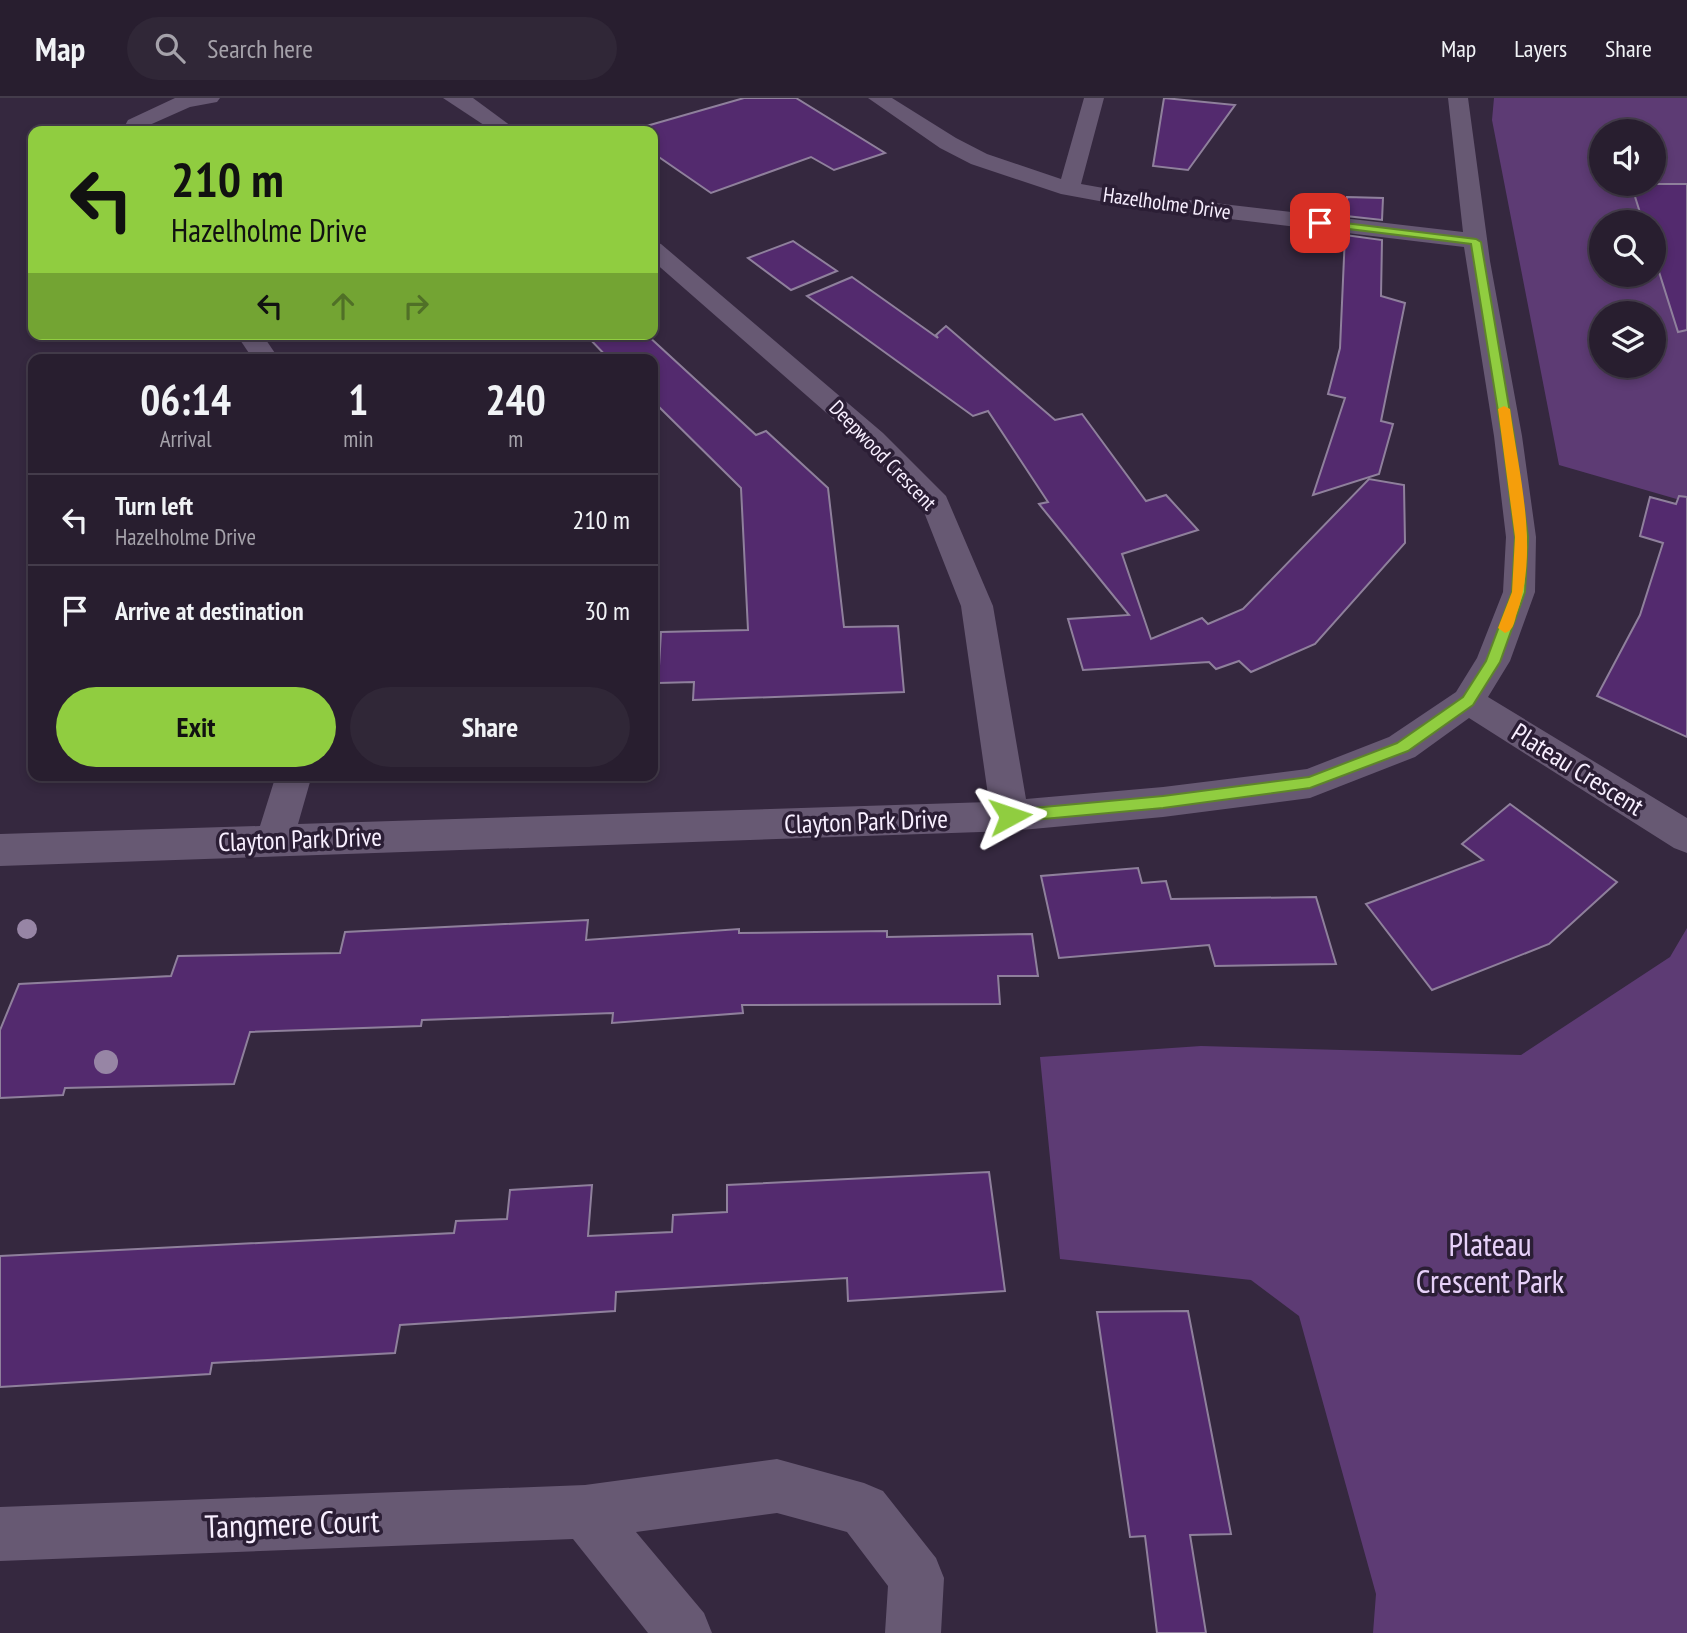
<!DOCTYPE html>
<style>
:root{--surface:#281e2f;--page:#302737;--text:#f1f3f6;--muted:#a5a2aa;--line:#443c4b;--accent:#90cd40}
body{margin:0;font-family:"PT Sans Narrow",sans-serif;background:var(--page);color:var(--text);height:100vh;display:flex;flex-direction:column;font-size:26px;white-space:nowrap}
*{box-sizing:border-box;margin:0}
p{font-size:23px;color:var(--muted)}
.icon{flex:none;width:38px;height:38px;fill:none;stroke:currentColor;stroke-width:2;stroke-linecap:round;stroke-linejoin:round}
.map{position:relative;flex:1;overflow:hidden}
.sheet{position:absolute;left:28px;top:256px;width:630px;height:427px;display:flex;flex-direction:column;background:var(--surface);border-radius:14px;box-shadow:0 4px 10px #0003,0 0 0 2px var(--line)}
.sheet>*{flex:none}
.top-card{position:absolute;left:28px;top:28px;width:630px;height:214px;border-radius:14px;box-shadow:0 4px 10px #0003,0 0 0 2px var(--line);background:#90cd40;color:#111;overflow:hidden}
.fabs{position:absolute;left:1589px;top:21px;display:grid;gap:14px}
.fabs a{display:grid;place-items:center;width:77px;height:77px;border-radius:50%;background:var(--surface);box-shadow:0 4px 10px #0003,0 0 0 2px var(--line);font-size:35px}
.pin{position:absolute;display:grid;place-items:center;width:60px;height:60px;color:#fff;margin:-30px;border-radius:14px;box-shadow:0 4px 10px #0006}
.me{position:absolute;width:77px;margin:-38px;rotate:85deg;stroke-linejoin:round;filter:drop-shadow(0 0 5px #0008)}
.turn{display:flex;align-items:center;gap:24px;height:147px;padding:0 28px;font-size:32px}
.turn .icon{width:91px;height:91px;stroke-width:2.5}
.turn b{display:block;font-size:49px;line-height:60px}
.lanes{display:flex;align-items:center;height:66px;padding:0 28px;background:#0003;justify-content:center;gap:35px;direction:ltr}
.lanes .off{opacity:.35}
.eta{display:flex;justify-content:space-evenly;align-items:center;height:119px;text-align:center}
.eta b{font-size:42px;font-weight:800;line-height:49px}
.cta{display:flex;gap:14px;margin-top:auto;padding:14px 28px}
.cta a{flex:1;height:80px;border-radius:42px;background:var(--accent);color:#111;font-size:28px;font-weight:800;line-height:80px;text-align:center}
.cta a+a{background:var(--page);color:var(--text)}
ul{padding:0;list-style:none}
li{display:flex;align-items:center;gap:21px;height:91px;padding:0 28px;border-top:2px solid var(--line)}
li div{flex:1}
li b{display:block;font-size:26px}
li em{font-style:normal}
header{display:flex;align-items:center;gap:42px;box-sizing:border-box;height:98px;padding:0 35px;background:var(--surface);border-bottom:2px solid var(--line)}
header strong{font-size:33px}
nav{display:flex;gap:38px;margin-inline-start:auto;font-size:24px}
.search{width:490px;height:63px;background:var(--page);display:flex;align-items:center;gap:18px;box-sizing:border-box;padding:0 24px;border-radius:38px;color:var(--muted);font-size:26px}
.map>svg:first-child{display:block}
.green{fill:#5d3b74;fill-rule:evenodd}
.building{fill:#532a6e;stroke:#8f809c;stroke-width:2}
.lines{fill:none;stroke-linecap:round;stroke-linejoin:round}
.street{fill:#675973;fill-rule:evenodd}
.tree{fill:#9785a5}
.route{fill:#90cd40;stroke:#5e852a;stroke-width:2}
.slow{fill:#f59e0b}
.labels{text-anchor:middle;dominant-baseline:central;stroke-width:7;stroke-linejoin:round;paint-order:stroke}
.far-street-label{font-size:21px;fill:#f8efff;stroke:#2b1e35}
.street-label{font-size:26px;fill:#f8efff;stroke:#2b1e35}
.near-park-label{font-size:32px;fill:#e7d1f9;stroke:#2b1e35}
.near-street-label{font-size:32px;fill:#f8efff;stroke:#2b1e35}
</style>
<header>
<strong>Map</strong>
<div class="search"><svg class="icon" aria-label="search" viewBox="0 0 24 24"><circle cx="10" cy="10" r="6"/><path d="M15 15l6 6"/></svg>Search here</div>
<nav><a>Map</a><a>Layers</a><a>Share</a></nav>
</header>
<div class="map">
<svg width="1687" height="1535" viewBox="0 0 1687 1535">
<rect width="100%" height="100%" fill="#35283f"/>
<!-- green -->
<g class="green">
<path d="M1494,0H1687V404L1559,367L1492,22ZM1601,33H1654V86H1601ZM1601,124H1654V177H1601ZM1601,215H1654V268H1601Z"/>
<path d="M1687,830V1535H1373L1376,1496L1299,1218L1251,1182L1060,1161L1040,959L1201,948L1521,957L1670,859Z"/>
</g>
<!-- building -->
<g class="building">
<path d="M744,0H796L885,55L834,72L811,59L711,95L653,55V33H629Z"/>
<path d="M1164,0L1235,7L1188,72L1153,68Z"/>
<path d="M1631,86H1687V232L1678,234L1654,158V124H1643Z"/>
<path d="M1347,99L1383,100L1382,122L1346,118Z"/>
<path d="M1345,137L1382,142L1381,198L1405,205L1381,323L1393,326L1379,376L1313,397L1345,300L1328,296L1340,250Z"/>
<path d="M793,143L837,173L791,192L748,160Z"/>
<path d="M852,179L938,240L936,237L946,228L1055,322L1082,316L1146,403L1166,397L1198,432L1122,456L1151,541L1202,520L1208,526L1243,511L1369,381L1404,387L1405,445L1315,546L1251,574L1239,563L1216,571L1209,564L1083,572L1068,521L1129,517L1039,406L1048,404L988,313L973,318L807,198Z"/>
<path d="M585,236H646L756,337L766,333L828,390L844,529L898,528L904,594L693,602L694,584L658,585L661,534L748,532L741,390L653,303V261H609Z"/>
<path d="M1679,398L1687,399V639L1597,598L1640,517L1663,445L1640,438L1650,399L1676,406Z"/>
<path d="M1510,706L1617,784L1549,846L1432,892L1366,806L1483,762L1462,746Z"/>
<path d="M1138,770L1142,785L1166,783L1171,801L1316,799L1336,866L1215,868L1209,847L1059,860L1041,778Z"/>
<path d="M588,822L586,842L739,831V835L887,833V839L1032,836L1038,878H998L1000,906L742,907L743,915L612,925L613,915L422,922L421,928L250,934L234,986L65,990L63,997L0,1000V932L19,886L171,878L178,858L340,855L345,834Z"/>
<path d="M989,1074L1005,1193L848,1203L847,1180L616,1194L615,1213L400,1227L395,1255L212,1265L210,1276L0,1289V1158L454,1135L456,1123L507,1121L510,1092L592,1087L588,1138L672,1134L673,1117L727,1114V1087Z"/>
<path d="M1188,1213L1231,1436L1190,1437L1206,1535H1157L1145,1438L1130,1439L1097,1214Z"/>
</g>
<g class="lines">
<!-- street -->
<g class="street">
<path d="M175,0H220L217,4L190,9L145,29L143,33H122L128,22Z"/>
<path d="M443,0H473L518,33H493Z"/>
<path d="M868,0H892L956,40L987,56L1061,81L1084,0H1104L1081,86L1137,96L1463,134L1448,0H1468L1490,163L1522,338L1536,439L1535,494L1510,563L1488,599L1687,720V755L1674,750L1469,620L1415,659L1310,700L1163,719L1010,733L0,768V736L260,728L276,677H312L298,726L989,704L961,508L922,409L863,347L653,163V144L661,146L883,335L946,398L993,508L1026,701L1163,689L1307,671L1389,639L1456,594L1477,560L1503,494L1506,439L1494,338L1464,149L1137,110L1061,96L971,66L940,50Z"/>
<path d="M236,236H262L279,261H253Z"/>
<path d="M777,1361L864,1385L883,1393L936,1460L944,1480L941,1535H885L888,1488L847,1434L777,1415L636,1434L704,1515L712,1535H648L573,1441L0,1463V1409L585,1387Z"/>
</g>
</g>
<!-- trees -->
<g class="tree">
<circle cx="27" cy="831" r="10"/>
<circle cx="106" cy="964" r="12"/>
</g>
<!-- route -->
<path class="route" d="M1320,122L1476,141L1481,144L1514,338L1528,439L1525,494L1500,564L1473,607L1408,653L1310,690L1163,710L1010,724L1004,722L1002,718L1004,714L1010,712L1163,698L1309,679L1397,645L1463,599L1486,563L1512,494L1515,439L1502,338L1471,146L1316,127V123Z"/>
<!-- slow -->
<path class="slow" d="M1504,308L1510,311C1519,378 1540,453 1516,518C1514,526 1513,532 1505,535L1498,530L1512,494L1515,439L1498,311Z"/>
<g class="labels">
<!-- far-street labels -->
<g class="far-street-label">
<text transform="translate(1167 105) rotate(8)">Hazelholme Drive</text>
<text transform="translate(883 357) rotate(46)">Deepwood Crescent</text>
</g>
<!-- street labels -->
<g class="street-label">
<text transform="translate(1578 671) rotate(32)">Plateau Crescent</text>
<text transform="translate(866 723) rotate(-2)">Clayton Park Drive</text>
<text transform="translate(300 741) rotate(-2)">Clayton Park Drive</text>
</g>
<!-- near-park labels -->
<g class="near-park-label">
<text x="1490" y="1146">Plateau<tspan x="1490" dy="37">Crescent Park</tspan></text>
</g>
<!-- near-street labels -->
<g class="near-street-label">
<text transform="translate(292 1425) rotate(-2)">Tangmere Court</text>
</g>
</g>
</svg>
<div class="fabs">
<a><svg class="icon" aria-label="sound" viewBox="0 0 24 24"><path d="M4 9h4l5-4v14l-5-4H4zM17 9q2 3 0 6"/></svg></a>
<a><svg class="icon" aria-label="search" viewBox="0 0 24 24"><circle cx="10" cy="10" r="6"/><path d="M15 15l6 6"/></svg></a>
<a><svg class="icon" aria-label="layers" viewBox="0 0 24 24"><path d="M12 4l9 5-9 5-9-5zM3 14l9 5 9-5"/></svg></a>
</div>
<div class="pin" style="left:1320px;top:125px;background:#d93025"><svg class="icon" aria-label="arrive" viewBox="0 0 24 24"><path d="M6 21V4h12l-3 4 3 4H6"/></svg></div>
<svg class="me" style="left:1010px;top:718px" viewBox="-20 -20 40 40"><path d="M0-17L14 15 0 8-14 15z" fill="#90cd40" stroke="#fff" stroke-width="4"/></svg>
<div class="top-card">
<div class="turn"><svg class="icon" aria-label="left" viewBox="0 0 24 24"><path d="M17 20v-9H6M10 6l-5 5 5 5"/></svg><div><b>210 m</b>Hazelholme Drive</div></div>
<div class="lanes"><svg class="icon" aria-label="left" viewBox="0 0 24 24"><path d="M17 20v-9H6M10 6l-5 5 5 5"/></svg><svg class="icon off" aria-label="ahead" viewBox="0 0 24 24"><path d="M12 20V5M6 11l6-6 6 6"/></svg><svg class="icon off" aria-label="right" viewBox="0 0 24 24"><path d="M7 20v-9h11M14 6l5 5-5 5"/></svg></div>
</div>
<section class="sheet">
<div class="eta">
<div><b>06:14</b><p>Arrival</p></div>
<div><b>1</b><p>min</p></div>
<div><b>240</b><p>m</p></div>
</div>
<ul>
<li><svg class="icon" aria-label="left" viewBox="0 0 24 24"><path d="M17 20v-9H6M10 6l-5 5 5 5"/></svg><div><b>Turn left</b><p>Hazelholme Drive</p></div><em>210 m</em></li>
<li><svg class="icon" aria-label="arrive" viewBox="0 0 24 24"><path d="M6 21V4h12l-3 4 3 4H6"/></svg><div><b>Arrive at destination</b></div><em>30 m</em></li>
</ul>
<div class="cta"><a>Exit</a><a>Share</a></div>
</section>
</div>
